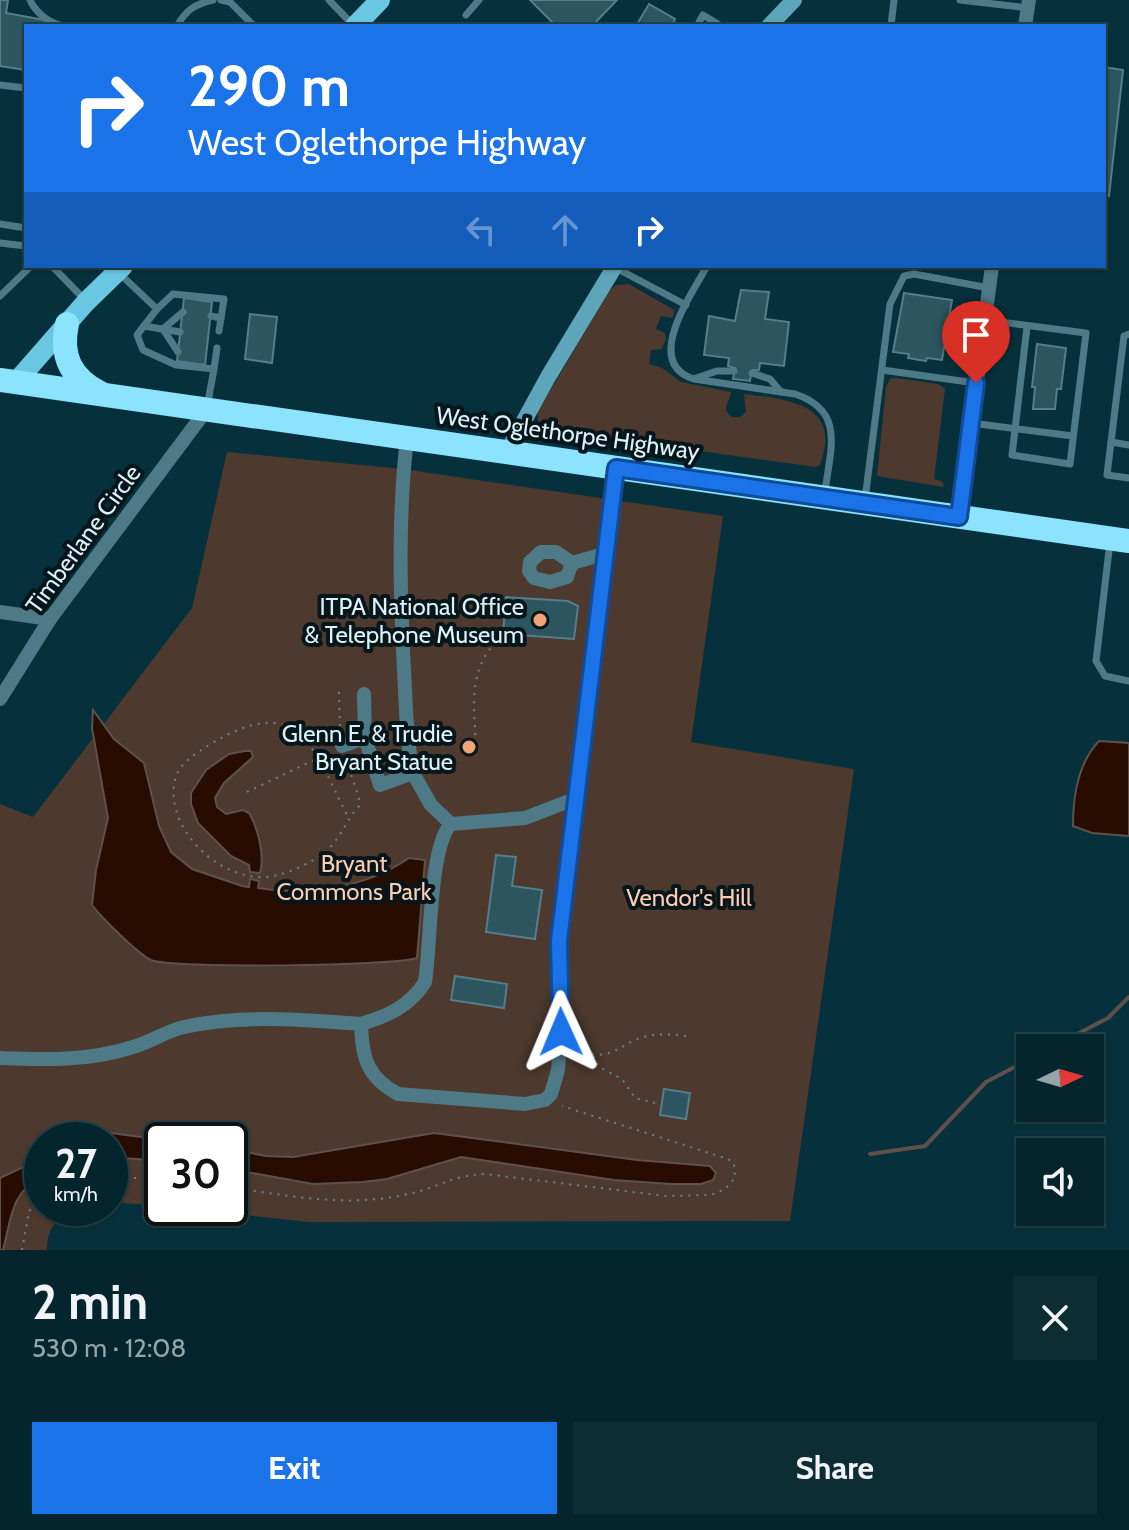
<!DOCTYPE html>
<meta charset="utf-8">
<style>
:root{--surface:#04252d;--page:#0d2d35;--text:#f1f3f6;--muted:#97a5aa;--line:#254249;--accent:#1a73e8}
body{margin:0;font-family:Cabin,sans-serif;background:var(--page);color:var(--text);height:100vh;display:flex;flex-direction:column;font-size:30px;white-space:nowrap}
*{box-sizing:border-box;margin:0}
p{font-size:26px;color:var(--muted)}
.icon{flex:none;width:44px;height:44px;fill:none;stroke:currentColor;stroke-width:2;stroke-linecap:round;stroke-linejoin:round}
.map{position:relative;height:1250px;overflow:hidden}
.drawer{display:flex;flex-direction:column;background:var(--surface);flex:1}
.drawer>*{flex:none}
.banner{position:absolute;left:24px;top:24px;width:1082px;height:244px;border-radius:0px;box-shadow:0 2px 6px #0004,0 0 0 2px var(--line);background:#1a73e8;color:#fff;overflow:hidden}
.needle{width:52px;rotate:85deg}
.controls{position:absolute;left:1016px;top:1034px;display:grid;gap:16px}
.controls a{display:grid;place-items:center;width:88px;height:88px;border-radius:0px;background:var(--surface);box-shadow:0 2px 6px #0004,0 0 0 2px var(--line);font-size:40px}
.speed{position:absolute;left:24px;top:1122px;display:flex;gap:16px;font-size:40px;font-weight:700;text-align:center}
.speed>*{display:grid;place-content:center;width:104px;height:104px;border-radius:50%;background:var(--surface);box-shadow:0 2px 6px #0004,0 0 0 2px var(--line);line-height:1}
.speed small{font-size:20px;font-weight:400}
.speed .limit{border:4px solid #111;border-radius:12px;background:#fff;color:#111}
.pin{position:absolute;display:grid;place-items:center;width:68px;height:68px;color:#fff;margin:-82px -34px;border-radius:50% 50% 50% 0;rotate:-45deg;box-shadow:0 0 8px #0007}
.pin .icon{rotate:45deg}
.me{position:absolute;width:88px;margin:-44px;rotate:359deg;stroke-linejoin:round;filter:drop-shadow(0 0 6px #0008)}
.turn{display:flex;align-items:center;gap:28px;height:168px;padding:0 32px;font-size:36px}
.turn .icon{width:104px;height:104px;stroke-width:2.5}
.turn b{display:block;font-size:56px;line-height:68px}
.lanes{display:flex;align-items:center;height:76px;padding:0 32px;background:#0003;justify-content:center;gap:40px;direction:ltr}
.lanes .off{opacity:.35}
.round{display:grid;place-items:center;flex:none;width:84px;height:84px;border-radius:0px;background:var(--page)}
.head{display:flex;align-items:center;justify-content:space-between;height:136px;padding:0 32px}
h1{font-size:48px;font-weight:700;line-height:60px}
.primary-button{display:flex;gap:16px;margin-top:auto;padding:16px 32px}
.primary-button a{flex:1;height:92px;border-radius:0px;background:var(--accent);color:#fff;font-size:32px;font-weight:700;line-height:92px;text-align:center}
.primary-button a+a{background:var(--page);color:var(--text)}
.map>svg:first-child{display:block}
.green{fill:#4d392d}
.water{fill:#280c00;stroke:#5e514b;stroke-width:2}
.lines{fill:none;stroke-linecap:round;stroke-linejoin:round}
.stream{stroke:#5e514b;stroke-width:4}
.building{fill:#2d5560;stroke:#557d8a;stroke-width:2}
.path{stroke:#63848d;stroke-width:2;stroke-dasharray:2 6;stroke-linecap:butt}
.lane{stroke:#4e7986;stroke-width:7}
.street{stroke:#4e7986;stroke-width:14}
.secondary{stroke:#5ea5ba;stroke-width:16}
.primary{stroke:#69c7e2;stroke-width:20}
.highway{stroke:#8be3fd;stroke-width:24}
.route-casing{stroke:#114b97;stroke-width:20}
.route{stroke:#1a73e8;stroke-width:14}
.poi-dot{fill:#efa377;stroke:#06161b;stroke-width:3}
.labels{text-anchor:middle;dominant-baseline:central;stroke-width:8;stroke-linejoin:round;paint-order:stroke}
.street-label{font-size:24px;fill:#ddf2f9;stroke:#06161b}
.poi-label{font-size:24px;fill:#ddf2f9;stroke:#06161b;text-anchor:end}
.park-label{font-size:24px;fill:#feccb0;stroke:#06161b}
</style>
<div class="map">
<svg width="1129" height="1250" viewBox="0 0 1129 1250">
<rect width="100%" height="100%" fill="#06313c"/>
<!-- green -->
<g class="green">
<path d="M629,284L674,310L673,318L661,316L656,329L665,333L666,339L662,349L651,350L649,364L662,368L681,382L731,392C730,402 720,409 732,417H740L746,412L744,394C787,399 843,403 820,465L815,467L543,429L538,424V411L610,290L616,285Z"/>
<path d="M896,378L938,384L945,389L934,479L943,482L944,487L877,476L886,387L890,379Z"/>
<path d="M227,452L403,469L723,516L691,742L854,769L790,1221L309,1222L181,1208H230V1140H162V1206L110,1202V1140H42V1208H74C56,1219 47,1228 47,1250H0V804L33,817L192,608Z"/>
</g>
<!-- water -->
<g class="water">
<path d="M93,710L114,739L144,763L159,826L171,852L192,869L242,886L249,887L250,879L259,881L258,888C309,897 367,887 409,858L425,860L417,958C394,966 171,969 151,960C137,953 102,918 92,905L96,870L108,818L92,728Z"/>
<path d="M1099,741L1129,743V836L1092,833L1073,826C1073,796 1078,763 1099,741Z"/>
<path d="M245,751H251L253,757L224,783L215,798L217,807L226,814L243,810L249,813C258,828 265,856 260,873L250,872L249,865L231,856L198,823L191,804V793L206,770L229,754Z"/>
<path d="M110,1133L165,1140H162V1161L110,1157V1140H86Z"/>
<path d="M434,1133L637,1160L710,1166L716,1173L713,1180L701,1184H671L614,1180L461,1157L387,1179L363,1182L313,1184L230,1169V1149L266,1156L293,1157Z"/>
<path d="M42,1158V1175C10,1195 12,1216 3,1250H0V1178Z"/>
</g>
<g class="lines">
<!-- stream -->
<g class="stream">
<path d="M1051,1048L1108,1018L1129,997"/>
<path d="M870,1154L925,1146L986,1082L1030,1059"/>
</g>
</g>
<!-- building -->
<g class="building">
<path d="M0,0H8L6,13L45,20L44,26H26V70L0,66Z"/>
<path d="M530,0H617L592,26H556Z"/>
<path d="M649,4L675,19L672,26H636Z"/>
<path d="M1104,67L1123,70L1109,196L1104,195Z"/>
<path d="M741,290L769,292L765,319L789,322L784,366L760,363L759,370H752L750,381L733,379L735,368L728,366L729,358L704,355L709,316L735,321Z"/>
<path d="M904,293L952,300L942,360L927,358L926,361L908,358L909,354L893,352Z"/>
<path d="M184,298L212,302L205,365L177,361Z"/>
<path d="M250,314L277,317L272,363L245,359Z"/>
<path d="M1037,344L1066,348L1061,389H1057L1055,409H1033L1035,387H1032Z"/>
<path d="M506,597L568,601L578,606L574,639L503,634Z"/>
<path d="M496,855L516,857L512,886L542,890L535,939L486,932Z"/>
<path d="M455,976L507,984L504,1008L451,1000Z"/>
<path d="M664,1089L690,1093L686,1119L660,1115Z"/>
</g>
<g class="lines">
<!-- path -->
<g class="path">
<path d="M339,692L340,731"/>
<path d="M474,743C477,733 474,723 474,712C473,685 478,653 503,638"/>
<path d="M346,760L359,798V806C346,820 339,842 323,854C307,865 280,878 260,877C216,876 168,830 174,784C177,764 194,755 209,745C299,690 312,746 348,817"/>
<path d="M247,792L329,753"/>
<path d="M575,1041L592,1054L599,1067L622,1079L635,1098L655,1103"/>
<path d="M592,1054C611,1058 623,1044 640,1038C655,1033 671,1034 686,1036"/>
<path d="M110,1177L162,1179"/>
<path d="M230,1187C289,1196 348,1208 408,1194C438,1188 452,1175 485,1174L666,1196L711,1195L725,1189L735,1178L734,1164L728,1159L562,1106"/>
<path d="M22,1250L29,1211L42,1199"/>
</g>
<!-- lane -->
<g class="lane">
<path d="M30,0C36,13 49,23 63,26"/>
<path d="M221,0L230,2L254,26"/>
<path d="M329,0L353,25"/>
<path d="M960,0L1028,8"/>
<path d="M466,15L479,0"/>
<path d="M177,26C186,10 195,4 213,0"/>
<path d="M697,26L703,15L721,26"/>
<path d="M891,26L894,0"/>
<path d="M0,85L26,88"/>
<path d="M0,224L26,228"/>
<path d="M0,243L26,246"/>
<path d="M52,266L85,300"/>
<path d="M707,266C692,294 642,363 694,379L795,394C846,411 830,449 825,492"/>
<path d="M614,267L686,305"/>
<path d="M119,273L157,309L137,335L143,350L176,365L214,369L207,407"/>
<path d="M0,296L31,266"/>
<path d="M157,309L173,294L224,299L221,318"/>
<path d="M211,316L221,318L219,331"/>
<path d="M985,320L1086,333L1070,464L1012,455L1027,327"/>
<path d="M144,326L180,332"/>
<path d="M1129,334L1124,336L1107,475L1129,478"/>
<path d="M178,352L163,329L183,312"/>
<path d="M214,369L217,348"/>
<path d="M882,370L976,383"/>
<path d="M752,373L770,379L781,392"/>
<path d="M696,378L717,371H734"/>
<path d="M971,423L1073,436"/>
<path d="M1111,442L1129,445"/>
<path d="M865,499L890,304L904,276L914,274L989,288"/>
<path d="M1110,542L1096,661L1105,676L1129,681"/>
</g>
<!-- street -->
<g class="street">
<path d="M1025,26L1029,0"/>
<path d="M407,438C398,515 400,593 404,670C406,704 406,739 413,773"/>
<path d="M959,517L992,266"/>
<path d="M572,563L567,577L550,582L534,578L529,571L530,562L541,552H556L572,563L604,554"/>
<path d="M0,612L50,619"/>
<path d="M364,694L365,738L380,785L413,773L431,805L451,824L525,818L577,798"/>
<path d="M0,699L50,619L207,409"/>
<path d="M342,746L365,738"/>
<path d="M361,1024C388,1016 410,1006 425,982C431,947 429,846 451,824"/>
<path d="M0,1058C45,1060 90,1061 133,1047C151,1042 166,1031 184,1027C241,1014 304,1020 361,1024C362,1058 367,1077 398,1094L525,1104L545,1100L551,1094L558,1070L561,1032L559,941L616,468"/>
</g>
<!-- secondary -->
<g class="secondary">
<path d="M769,26L794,0"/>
<path d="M507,452L548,377L615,266"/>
</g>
<!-- primary -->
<g class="primary">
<path d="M355,26L380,0"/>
<path d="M16,382L86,302L123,266"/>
</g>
<!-- highway -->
<g class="highway">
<path d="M67,324C60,356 71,378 100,393"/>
<path d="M0,380L1129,541"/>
</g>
</g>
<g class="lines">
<!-- route casing -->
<g class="route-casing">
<path id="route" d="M561,1032L559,941L616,468L959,517L976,383"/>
</g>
<!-- route -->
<use href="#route" class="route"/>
</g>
<!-- markers -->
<g class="poi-dot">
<circle cx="540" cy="620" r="8"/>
<circle cx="469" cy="747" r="8"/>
</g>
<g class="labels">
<!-- street labels -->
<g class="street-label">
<text transform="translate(568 433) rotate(8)">West Oglethorpe Highway</text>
<text transform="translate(83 539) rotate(-54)">Timberlane Circle</text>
</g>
<!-- poi labels -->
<g class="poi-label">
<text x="524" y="606">ITPA National Office<tspan x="524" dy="28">&amp; Telephone Museum</tspan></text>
<text x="453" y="733">Glenn E. &amp; Trudie<tspan x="453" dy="28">Bryant Statue</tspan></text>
</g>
<!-- park labels -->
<g class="park-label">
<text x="354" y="863">Bryant<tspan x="354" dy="28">Commons Park</tspan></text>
<text x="689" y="897">Vendor's Hill</text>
</g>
</g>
</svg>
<div class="controls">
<a><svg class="needle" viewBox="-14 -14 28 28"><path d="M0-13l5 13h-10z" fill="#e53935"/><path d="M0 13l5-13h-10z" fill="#97a5aa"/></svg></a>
<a><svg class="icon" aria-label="sound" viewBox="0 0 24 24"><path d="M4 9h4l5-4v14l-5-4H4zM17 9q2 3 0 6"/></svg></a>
</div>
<div class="speed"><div>27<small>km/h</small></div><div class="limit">30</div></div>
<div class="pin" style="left:976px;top:383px;background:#d93025"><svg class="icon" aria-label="arrive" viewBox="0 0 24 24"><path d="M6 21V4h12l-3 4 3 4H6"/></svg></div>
<svg class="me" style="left:561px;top:1032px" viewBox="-20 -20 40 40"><path d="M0-17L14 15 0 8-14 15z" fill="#1a73e8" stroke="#fff" stroke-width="4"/></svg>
<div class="banner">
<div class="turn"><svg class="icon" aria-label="right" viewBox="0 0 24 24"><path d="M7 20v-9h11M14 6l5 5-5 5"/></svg><div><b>290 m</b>West Oglethorpe Highway</div></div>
<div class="lanes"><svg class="icon off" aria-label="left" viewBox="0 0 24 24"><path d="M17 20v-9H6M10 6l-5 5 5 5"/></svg><svg class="icon off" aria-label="ahead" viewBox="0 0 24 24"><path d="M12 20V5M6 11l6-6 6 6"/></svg><svg class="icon" aria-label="right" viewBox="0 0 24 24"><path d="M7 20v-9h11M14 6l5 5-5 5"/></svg></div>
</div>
</div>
<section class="drawer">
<div class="head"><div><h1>2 min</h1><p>530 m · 12:08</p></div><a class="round"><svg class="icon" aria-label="close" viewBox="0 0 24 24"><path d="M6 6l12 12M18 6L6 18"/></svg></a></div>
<div class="primary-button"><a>Exit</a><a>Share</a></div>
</section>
